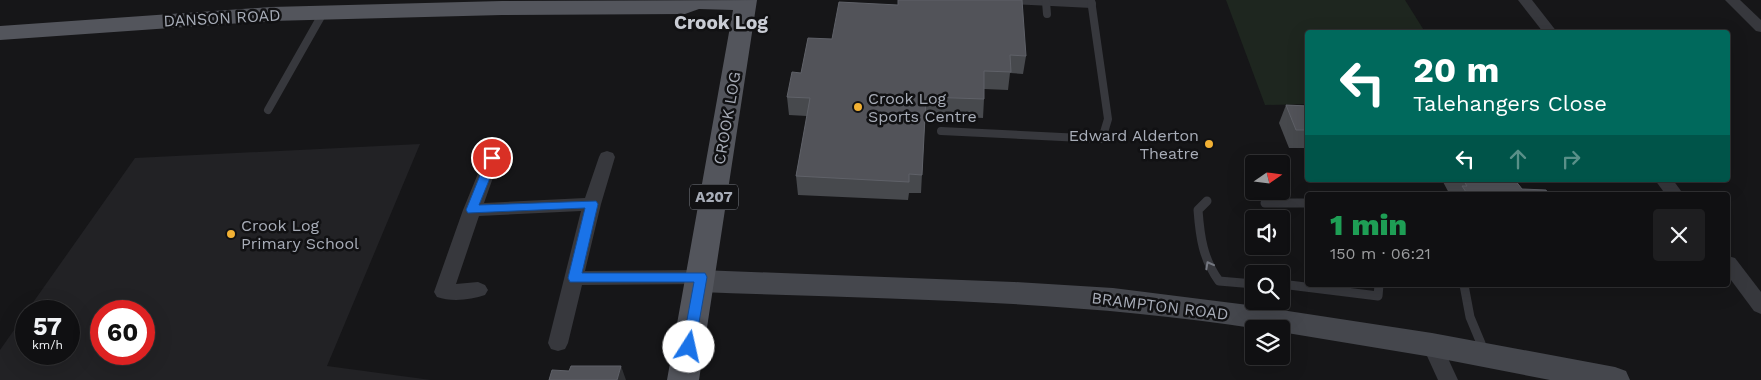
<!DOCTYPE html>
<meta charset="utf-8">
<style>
:root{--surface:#101012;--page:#1e1e20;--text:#f1f3f6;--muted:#9c9d9f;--line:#303032}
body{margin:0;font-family:"Work Sans",sans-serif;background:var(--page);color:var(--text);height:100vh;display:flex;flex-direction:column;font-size:19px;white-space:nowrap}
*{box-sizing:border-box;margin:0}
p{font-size:16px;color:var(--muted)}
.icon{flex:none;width:28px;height:28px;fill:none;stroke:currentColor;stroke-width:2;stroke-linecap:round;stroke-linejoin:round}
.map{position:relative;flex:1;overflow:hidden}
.drawer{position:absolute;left:1305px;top:192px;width:425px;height:95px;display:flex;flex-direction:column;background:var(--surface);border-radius:5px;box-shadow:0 5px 20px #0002,0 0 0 1px var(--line)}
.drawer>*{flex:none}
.top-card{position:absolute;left:1305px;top:30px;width:425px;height:152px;border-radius:5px;box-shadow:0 5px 20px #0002,0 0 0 1px var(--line);background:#00695c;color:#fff;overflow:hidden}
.needle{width:32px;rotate:76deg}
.controls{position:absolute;left:1245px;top:155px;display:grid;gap:10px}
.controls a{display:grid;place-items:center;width:45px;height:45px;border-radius:5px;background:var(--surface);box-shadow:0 5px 20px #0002,0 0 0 1px var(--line);font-size:25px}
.speed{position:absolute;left:15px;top:300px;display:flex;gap:10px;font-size:25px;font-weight:700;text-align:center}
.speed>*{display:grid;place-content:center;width:65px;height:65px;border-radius:50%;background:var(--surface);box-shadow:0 5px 20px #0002,0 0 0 1px var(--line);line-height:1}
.speed small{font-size:12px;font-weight:400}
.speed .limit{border:8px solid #d22;background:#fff;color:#111}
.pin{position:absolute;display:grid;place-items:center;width:42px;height:42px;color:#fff;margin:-21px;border:2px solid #fff;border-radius:50%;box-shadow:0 1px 5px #0007}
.me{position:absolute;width:55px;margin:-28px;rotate:10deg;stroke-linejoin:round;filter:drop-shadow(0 0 4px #0008)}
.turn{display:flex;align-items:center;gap:18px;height:105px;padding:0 25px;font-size:22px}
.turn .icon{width:65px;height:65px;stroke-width:2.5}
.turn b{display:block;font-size:35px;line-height:42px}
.lanes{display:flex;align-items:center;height:48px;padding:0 25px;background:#0003;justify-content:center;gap:25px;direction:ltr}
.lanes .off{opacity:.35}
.round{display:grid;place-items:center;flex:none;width:52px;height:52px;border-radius:5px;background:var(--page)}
.summary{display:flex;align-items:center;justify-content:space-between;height:85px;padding:0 25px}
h1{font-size:30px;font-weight:800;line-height:38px;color:#1e9e55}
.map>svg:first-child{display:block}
.built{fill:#222225;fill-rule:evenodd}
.green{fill:#1e261f}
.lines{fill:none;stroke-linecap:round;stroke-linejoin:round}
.lane-far1{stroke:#37383d;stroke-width:8}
.lane{stroke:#37383d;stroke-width:9}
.street{fill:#37383d;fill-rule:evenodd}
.secondary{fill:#45474d;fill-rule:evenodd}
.primary{fill:#53555c;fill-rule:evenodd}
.wall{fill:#47494d}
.shaded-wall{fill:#2f3033}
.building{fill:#525359;stroke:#5f6168}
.oneway{stroke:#757881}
.route{fill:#1a73e8;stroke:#114b97}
.poi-dot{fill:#f2b134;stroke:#111113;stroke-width:2}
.labels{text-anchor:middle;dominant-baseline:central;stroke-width:5;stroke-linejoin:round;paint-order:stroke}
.shield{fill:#111113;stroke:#7b7e86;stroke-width:1}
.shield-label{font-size:15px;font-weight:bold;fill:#a8adb8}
.street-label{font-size:16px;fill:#a8adb8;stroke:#111113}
.poi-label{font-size:16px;fill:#a8adb8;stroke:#111113;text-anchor:start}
.quarter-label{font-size:19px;font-weight:bold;fill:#c9ccd4;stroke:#111113}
</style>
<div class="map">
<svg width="1761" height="380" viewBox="0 0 1761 380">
<rect width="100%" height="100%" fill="#161618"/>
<!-- built -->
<path class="built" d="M420,144L327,366L431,380H0V350L26,313V354H69V311H27L135,158ZM144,311V354H101V311Z"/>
<!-- green -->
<path class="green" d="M1226,0H1405L1425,32H1308L1307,104L1265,105Z"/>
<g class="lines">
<!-- lane-far1 -->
<g class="lane-far1">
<path d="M1011,0L1092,4"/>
<path d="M1046,2L1047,14"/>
<path d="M268,110L323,13"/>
<path d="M941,131L1102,139L1108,119L1091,0"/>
</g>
<!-- lane -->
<g class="lane">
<path d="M1207,201L1198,210C1200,237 1203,259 1219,281L1254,284"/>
<path d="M1265,203H1308"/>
<path d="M1249,284L1256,317"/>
<path d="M1281,284L1378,296L1379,285"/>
<path d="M1464,285L1470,317L1485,353"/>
</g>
<!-- street -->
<g class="street">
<path d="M1518,0H1532L1557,32H1543Z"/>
<path d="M1725,0H1740L1761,20V32L1756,31Z"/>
<path d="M607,151L613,153L615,157L601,204L585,271L701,270L708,272L711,277L708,282L701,284L582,285L568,343L565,349L558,351L551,349L548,343L581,211L479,216L456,284L478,282L485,285L488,290L485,295C471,300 451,302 437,297L434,292L463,210L486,154L492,152L498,154L500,158L484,203L585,198L599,157L601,153Z"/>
<path d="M1655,180H1673L1684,195H1666Z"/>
<path d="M1728,256L1735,258L1761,292V314L1754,311L1728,276Z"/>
<path d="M1432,337L1439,339L1458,380H1438L1422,345L1425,339Z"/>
</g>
<!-- secondary -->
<path class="secondary" d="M700,270L1014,282L1113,288L1256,306L1432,333L1615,367L1626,371L1630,380H1550L1432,357L1281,332V329H1259C1074,300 887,299 700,292L690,288L686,281L690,274Z"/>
<!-- primary -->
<path class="primary" d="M757,0L699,380H667L733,10L699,9L685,14L502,15L271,21L0,40V26L271,7L502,1Z"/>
</g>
<!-- wall -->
<g class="wall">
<path d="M808,38L1026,56L1023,74L1010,73L1008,90L984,89V99L983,118L925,115L921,193H909L908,200L798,195L796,176L807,116L789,115L787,97L801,73Z"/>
<path d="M1286,105L1308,106V148H1289L1279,123Z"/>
<path d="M1442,180H1515L1522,189L1549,195H1450Z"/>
</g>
<!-- shaded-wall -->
<path class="shaded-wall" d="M621,366L626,380H617Z"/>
<!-- building -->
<g class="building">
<path d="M898,0H1022L1026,56L1010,55L1011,72L984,71V99L926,97L922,175L909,174V182L796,176L810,98L787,97L792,72L801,73L808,38L832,39L839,2L898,5Z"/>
<path d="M1286,105L1308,106V130H1296Z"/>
<path d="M1463,180H1515L1522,189L1546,190L1549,195H1468L1462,186H1467Z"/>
<path d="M571,366H621L617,380H549L552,370L569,371Z"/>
</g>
<!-- one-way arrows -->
<defs><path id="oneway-chevron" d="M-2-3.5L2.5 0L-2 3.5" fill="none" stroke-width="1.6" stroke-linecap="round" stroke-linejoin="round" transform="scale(1.25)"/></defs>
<use class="oneway" href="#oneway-chevron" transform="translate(1209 265) rotate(-118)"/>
<!-- route -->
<path class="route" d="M492,154L498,158L479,205L596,201L598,204L582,273H705L707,277L694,351L689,352L684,351L682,347L694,282H570L568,278L585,208L468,213L466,210L487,158Z"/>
<!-- markers -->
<g class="poi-dot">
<circle cx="858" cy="107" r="5"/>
<circle cx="1209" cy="144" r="5"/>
<circle cx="231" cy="234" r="5"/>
</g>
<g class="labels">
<!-- shield labels -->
<rect class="shield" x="690" y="184.5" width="48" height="25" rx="4"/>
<g class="shield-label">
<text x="714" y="197">A207</text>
</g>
<!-- street labels -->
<g class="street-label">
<text transform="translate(222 18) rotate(-3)">DANSON ROAD</text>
<text transform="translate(727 118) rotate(-80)">CROOK LOG</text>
<text transform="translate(1160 306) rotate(7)">BRAMPTON ROAD</text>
</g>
<!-- poi labels -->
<g class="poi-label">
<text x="868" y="98">Crook Log<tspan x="868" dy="18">Sports Centre</tspan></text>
<text x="1199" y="135" text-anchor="end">Edward Alderton<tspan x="1199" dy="18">Theatre</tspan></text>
<text x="241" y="225">Crook Log<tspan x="241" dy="18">Primary School</tspan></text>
</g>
<!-- quarter labels -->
<g class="quarter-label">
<text x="721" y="22">Crook Log</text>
</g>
</g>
</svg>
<div class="controls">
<a><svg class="needle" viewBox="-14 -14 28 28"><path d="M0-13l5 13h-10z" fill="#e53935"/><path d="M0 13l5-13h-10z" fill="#9c9d9f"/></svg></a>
<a><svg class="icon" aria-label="sound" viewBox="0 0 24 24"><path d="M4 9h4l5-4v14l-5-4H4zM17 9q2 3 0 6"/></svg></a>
<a><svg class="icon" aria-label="search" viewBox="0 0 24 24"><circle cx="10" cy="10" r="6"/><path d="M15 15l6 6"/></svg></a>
<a><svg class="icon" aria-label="layers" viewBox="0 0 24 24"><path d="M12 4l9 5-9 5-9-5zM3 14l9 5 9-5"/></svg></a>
</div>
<div class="speed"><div>57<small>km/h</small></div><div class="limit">60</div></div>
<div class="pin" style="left:492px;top:158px;background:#d93025"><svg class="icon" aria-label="arrive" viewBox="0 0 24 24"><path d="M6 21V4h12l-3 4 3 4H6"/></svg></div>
<svg class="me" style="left:689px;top:347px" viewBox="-20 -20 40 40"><circle r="19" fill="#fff"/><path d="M0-13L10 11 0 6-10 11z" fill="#1a73e8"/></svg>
<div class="top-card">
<div class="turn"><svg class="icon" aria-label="left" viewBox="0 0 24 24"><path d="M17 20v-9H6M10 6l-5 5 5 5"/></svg><div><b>20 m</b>Talehangers Close</div></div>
<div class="lanes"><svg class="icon" aria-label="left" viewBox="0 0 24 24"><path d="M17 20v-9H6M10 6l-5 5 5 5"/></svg><svg class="icon off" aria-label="ahead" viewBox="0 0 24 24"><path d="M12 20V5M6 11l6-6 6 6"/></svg><svg class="icon off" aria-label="right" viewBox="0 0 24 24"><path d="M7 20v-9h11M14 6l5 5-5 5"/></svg></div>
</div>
<section class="drawer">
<div class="summary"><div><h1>1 min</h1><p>150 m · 06:21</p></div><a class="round"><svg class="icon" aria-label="close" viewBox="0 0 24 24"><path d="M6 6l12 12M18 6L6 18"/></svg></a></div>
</section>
</div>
